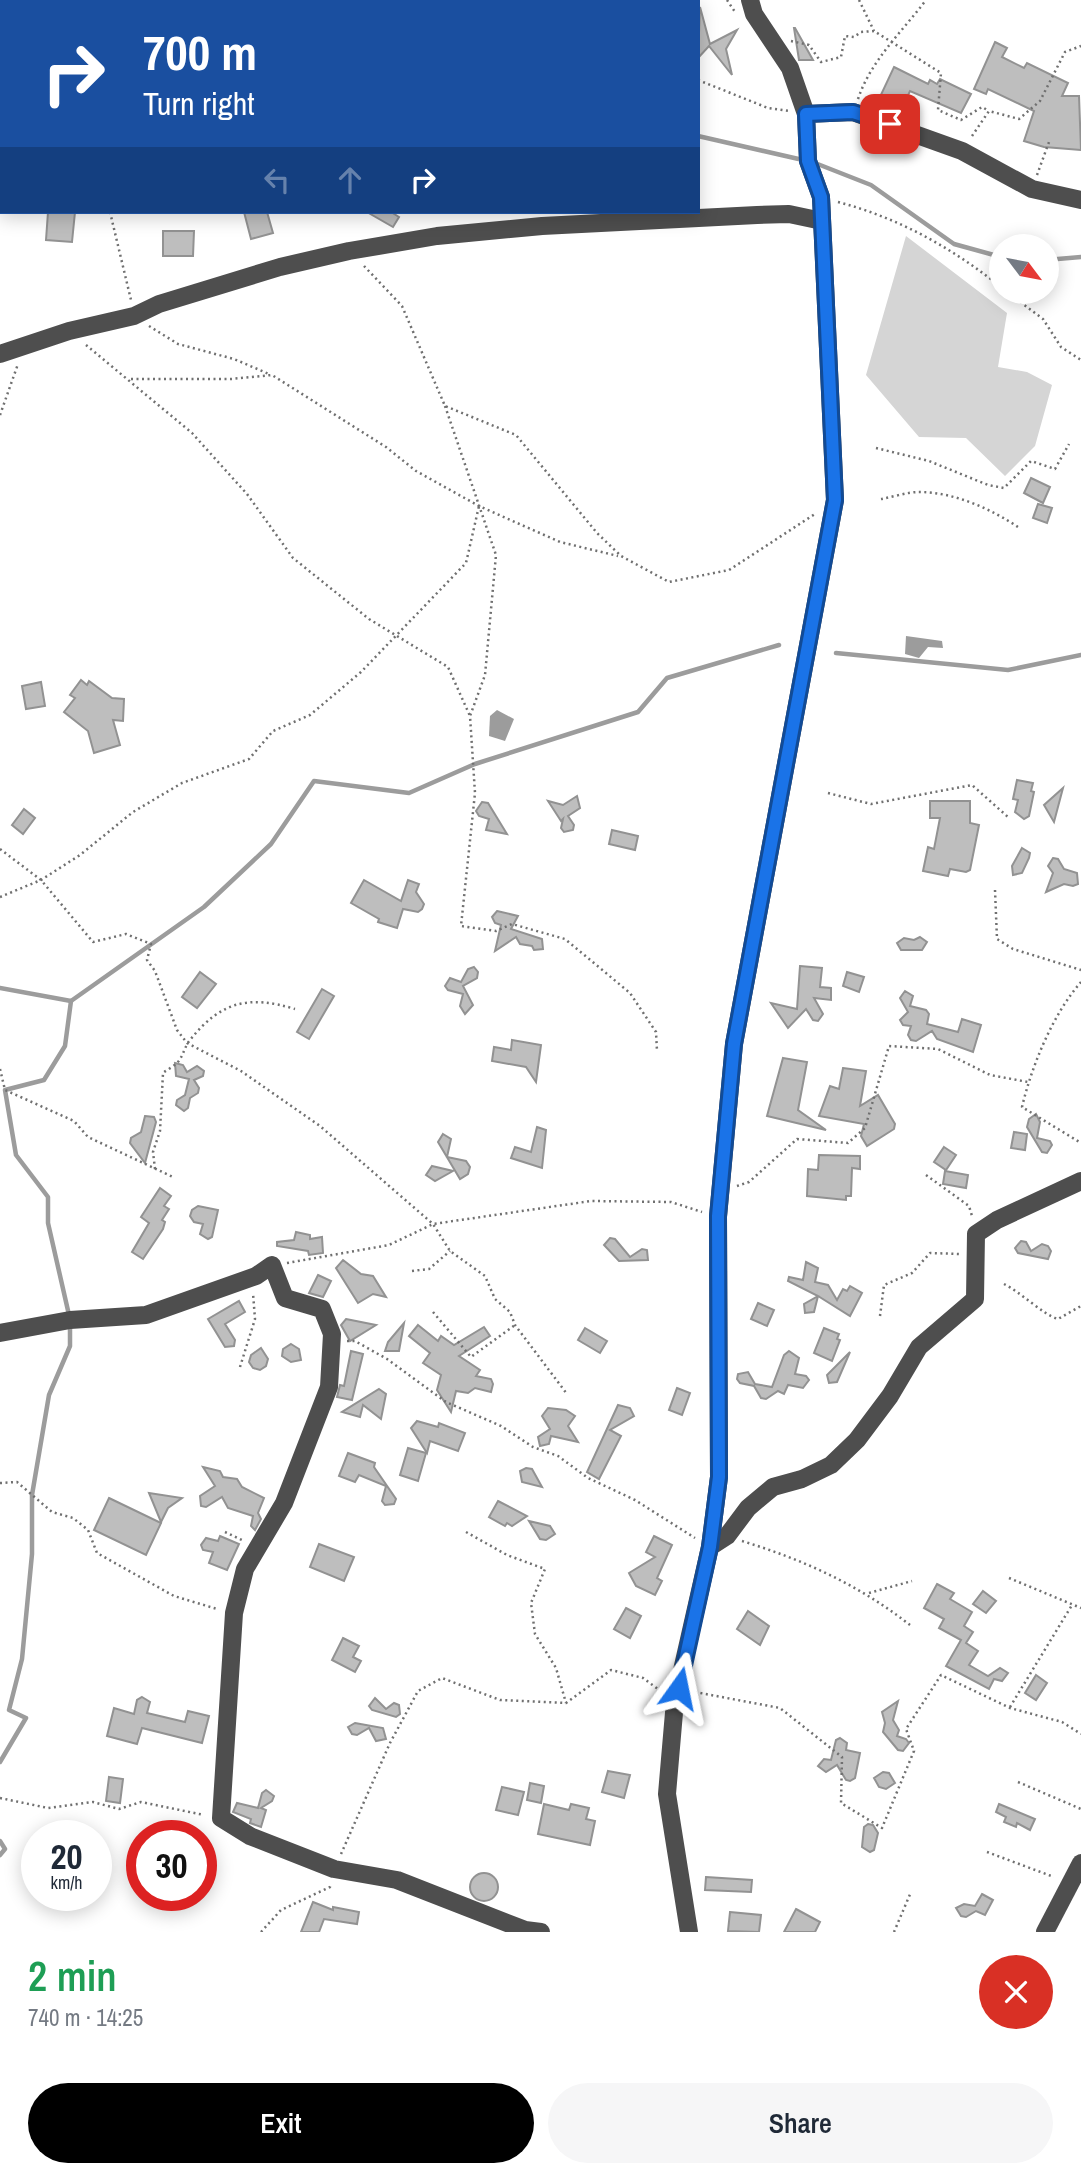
<!DOCTYPE html>
<meta charset="utf-8">
<style>
:root{--surface:#fff;--page:#f6f6f7;--text:#1f2937;--muted:#747a83;--accent:#000}
body{margin:0;font-family:"Archivo Narrow",sans-serif;background:var(--page);color:var(--text);height:100vh;display:flex;flex-direction:column;font-size:26px;white-space:nowrap}
*{box-sizing:border-box;margin:0}
p{font-size:23px;color:var(--muted)}
.icon{flex:none;width:38px;height:38px;fill:none;stroke:currentColor;stroke-width:2;stroke-linecap:round;stroke-linejoin:round}
.map{position:relative;height:1932px;overflow:hidden}
.panel{display:flex;flex-direction:column;background:var(--surface);flex:1}
.panel>*{flex:none}
.hud{position:absolute;left:0px;top:0px;width:700px;height:214px;box-shadow:0 4px 18px #0003;background:#1a4fa0;color:#fff;overflow:hidden}
.needle{width:46px;rotate:122deg}
.tools{position:absolute;left:989px;top:234px;display:grid;gap:14px}
.tools a{display:grid;place-items:center;width:70px;height:70px;border-radius:50%;background:var(--surface);box-shadow:0 4px 18px #0003;font-size:35px}
.speed{position:absolute;left:21px;top:1820px;display:flex;gap:14px;font-size:35px;font-weight:700;text-align:center}
.speed>*{display:grid;place-content:center;width:91px;height:91px;border-radius:50%;background:var(--surface);box-shadow:0 4px 18px #0003;line-height:1}
.speed small{font-size:18px;font-weight:400}
.speed .limit{border:10px solid #d22;background:#fff;color:#111}
.pin{position:absolute;display:grid;place-items:center;width:60px;height:60px;color:#fff;margin:-30px;border-radius:14px;box-shadow:0 4px 10px #0006}
.me{position:absolute;width:77px;margin:-38px;rotate:12deg;stroke-linejoin:round;filter:drop-shadow(0 0 5px #0008)}
.turn{display:flex;align-items:center;gap:24px;height:147px;padding:0 28px;font-size:32px}
.turn .icon{width:91px;height:91px;stroke-width:2.5}
.turn b{display:block;font-size:49px;line-height:60px}
.lanes{display:flex;align-items:center;height:66px;padding:0 28px;background:#0003;justify-content:center;gap:35px;direction:ltr}
.lanes .off{opacity:.35}
.round{display:grid;place-items:center;flex:none;width:74px;height:74px;border-radius:37px;background:var(--page)}
.summary{display:flex;align-items:center;justify-content:space-between;height:119px;padding:0 28px}
h1{font-size:42px;font-weight:600;line-height:52px;color:#1e9e55}
.primary-button{display:flex;gap:14px;margin-top:auto;padding:14px 28px}
.primary-button a{flex:1;height:80px;border-radius:42px;background:var(--accent);color:#fff;font-size:28px;font-weight:600;line-height:80px;text-align:center}
.primary-button a+a{background:var(--page);color:var(--text)}
.map>svg:first-child{display:block}
.green{fill:#d5d5d5}
.water{fill:#9c9c9c}
.lines{fill:none;stroke-linecap:round;stroke-linejoin:round}
.stream{stroke:#9c9c9c;stroke-width:4.5}
.building{fill:#bebebe;stroke:#929292;stroke-width:2}
.path{stroke:#707070;stroke-width:2.5;stroke-dasharray:2 3.5;stroke-linecap:butt}
.minor{stroke:#4e4e4e;stroke-width:18}
.route-casing{stroke:#114b97;stroke-width:18}
.route{stroke:#1a73e8;stroke-width:12}
</style>
<div class="map">
<svg width="1081" height="1932" viewBox="0 0 1081 1932">
<rect width="100%" height="100%" fill="#fff"/>
<!-- green -->
<path class="green" d="M906,236L1007,313L998,367L1027,372L1052,385L1035,446L1005,476L966,438L919,437L866,375Z"/>
<!-- water -->
<g class="water">
<path d="M906,636L942,641L943,648L928,647L919,658L905,654Z"/>
<path d="M497,710L514,719L505,741L489,736L490,716Z"/>
</g>
<g class="lines">
<!-- stream -->
<g class="stream">
<path d="M557,0L558,2"/>
<path d="M0,85L2,84"/>
<path d="M698,136L803,160"/>
<path d="M815,163L871,185L954,244L1001,257"/>
<path d="M1046,260L1081,257"/>
<path d="M836,653L1008,670L1081,655"/>
<path d="M0,988L71,1001L204,907L271,844L314,781L409,793L475,764L638,712L667,678L779,645"/>
<path d="M69,1315L48,1223V1197L16,1155L5,1090L44,1080L65,1046L71,1001"/>
<path d="M0,1762L26,1718L9,1710L22,1659L32,1554V1495L49,1395L70,1346V1323"/>
<path d="M0,1841L5,1849L0,1855"/>
</g>
</g>
<!-- building -->
<g class="building">
<path d="M700,7L710,44L737,30L726,49L732,75L709,46L698,58Z"/>
<path d="M794,28H795L813,60H799Z"/>
<path d="M995,42L1007,48L1002,57L1024,68L1027,63L1068,83L1062,96H1079L1081,150L1044,147L1024,141L1034,111L988,89L986,94L974,89Z"/>
<path d="M894,67L928,84L930,80L937,84L940,79L971,94L961,113L910,91L901,110L879,99Z"/>
<path d="M48,212H75L72,242L46,240Z"/>
<path d="M244,212H267L273,233L251,239Z"/>
<path d="M367,212H391L399,217L393,227Z"/>
<path d="M163,231H194L193,256H163Z"/>
<path d="M1031,478L1050,487L1043,503L1024,493Z"/>
<path d="M1038,504L1052,508L1047,523L1033,518Z"/>
<path d="M81,680L87,685L89,681L112,698L124,699L123,721L113,720L120,745L94,753L88,731L64,712L75,698L70,695Z"/>
<path d="M41,682L45,706L26,709L22,686Z"/>
<path d="M1017,780L1033,783L1031,791L1034,792L1029,816L1024,819L1015,812L1018,800L1013,799Z"/>
<path d="M1063,788L1054,822L1044,805Z"/>
<path d="M577,796L580,808L568,816L574,825L573,830L564,832L561,828L563,819L561,821L548,801L563,805Z"/>
<path d="M930,801H970V823L979,825L970,870L966,872L950,869L948,876L923,871L928,847L934,849L940,818H930Z"/>
<path d="M482,802L488,803L507,834L486,830L489,819L479,816L476,811Z"/>
<path d="M24,809L35,818L23,834L12,825Z"/>
<path d="M612,830L638,836L635,850L609,844Z"/>
<path d="M1022,848L1030,853L1029,858L1022,873L1013,875L1012,866Z"/>
<path d="M1053,858L1058,859L1064,869L1077,873L1078,884L1073,886L1064,884L1046,892L1053,873L1048,866Z"/>
<path d="M364,880L401,901L408,880L419,884L416,892L424,904L422,909L418,912L403,909L397,928L378,922L379,919L351,903Z"/>
<path d="M497,911L518,916L511,929L542,939L543,949L534,950L532,946L520,944L516,937L495,951L501,925L495,923L492,917Z"/>
<path d="M920,937L927,942L922,950H901L897,943L904,938L914,940Z"/>
<path d="M800,966L822,968L820,987L831,988V1000L814,998L823,1014L818,1021L813,1020L806,1009L788,1028L771,1003L797,1009Z"/>
<path d="M474,967L478,972L477,978L463,986L473,1005L465,1014L460,1006L463,994L448,990L445,986L450,978L461,982L468,969Z"/>
<path d="M200,972L216,984L197,1008L182,997Z"/>
<path d="M847,972L864,977L859,992L843,986Z"/>
<path d="M322,989L334,996L309,1039L297,1032Z"/>
<path d="M905,991L913,996L910,1006L926,1010L929,1014L927,1024L958,1032L962,1019L981,1025L973,1052L937,1039L932,1031L916,1041L911,1040L908,1035L911,1026L903,1025L900,1020L908,1012L900,998Z"/>
<path d="M512,1040L541,1045L536,1082L526,1067L492,1061L494,1047L511,1050Z"/>
<path d="M783,1058L807,1062L798,1110L826,1130L767,1116Z"/>
<path d="M175,1063L183,1065L187,1072L197,1066L204,1071L203,1076L194,1080L199,1088L198,1093L190,1098L188,1108L184,1111L176,1105L177,1100L185,1095L189,1079L176,1076Z"/>
<path d="M843,1068L866,1071L860,1106L878,1095L895,1124L894,1129L867,1146L861,1136L864,1124L819,1116L830,1086L839,1089Z"/>
<path d="M1036,1114L1040,1122L1037,1138L1050,1141L1052,1145L1047,1153L1042,1152L1027,1127L1029,1119Z"/>
<path d="M145,1116L154,1117L156,1122L145,1163L130,1143L131,1138L141,1132Z"/>
<path d="M537,1127L546,1130L542,1168L511,1158L515,1147L531,1152Z"/>
<path d="M1014,1132L1027,1134L1025,1150L1011,1148Z"/>
<path d="M443,1134L451,1139L447,1157L466,1161L470,1167L468,1174L460,1179L438,1142Z"/>
<path d="M944,1147L956,1155L946,1170L934,1162Z"/>
<path d="M819,1155L860,1156V1169L852,1168L851,1196H846V1200L807,1196L808,1169L818,1170Z"/>
<path d="M432,1166L453,1171L435,1181L426,1175Z"/>
<path d="M945,1171L968,1175L966,1188L943,1184Z"/>
<path d="M160,1188L171,1196L164,1206L169,1209L162,1220L165,1222L163,1229L143,1259L132,1252L149,1223L141,1217Z"/>
<path d="M198,1206L218,1210L212,1237L208,1239L200,1234L203,1224L194,1222L190,1216L192,1210Z"/>
<path d="M296,1232L310,1235V1239L322,1237L323,1253L309,1255L308,1251L277,1246V1242L294,1240Z"/>
<path d="M610,1238L615,1239L630,1257L642,1249L647,1250L648,1260L619,1261L604,1245Z"/>
<path d="M1021,1241L1026,1242L1031,1251L1042,1244L1048,1246L1051,1251L1048,1259L1018,1253L1015,1248Z"/>
<path d="M343,1260L361,1274L373,1276L386,1297L373,1294L358,1303L336,1268Z"/>
<path d="M806,1262L818,1268L815,1282L828,1285L837,1300L843,1289L847,1291L850,1286L862,1293L850,1316L818,1296L814,1312L805,1313L804,1304L818,1296L788,1281L789,1277L803,1280Z"/>
<path d="M318,1275L331,1281L323,1297L309,1293Z"/>
<path d="M239,1301L245,1312L225,1324L235,1340L234,1346L225,1347L208,1319Z"/>
<path d="M758,1303L774,1310L767,1326L751,1319Z"/>
<path d="M346,1319L376,1325L350,1341L341,1325Z"/>
<path d="M404,1323L399,1351H385L388,1342Z"/>
<path d="M418,1325L438,1341L441,1336L454,1345L484,1327L490,1336L459,1356L480,1370L476,1376L491,1379L493,1384L491,1392L475,1388L468,1393L456,1391L451,1412L437,1390L441,1375L423,1363L430,1353L409,1336Z"/>
<path d="M585,1328L607,1341L600,1353L578,1340Z"/>
<path d="M824,1328L839,1334L837,1339L840,1340L832,1361L814,1353Z"/>
<path d="M291,1344L299,1349L301,1360L291,1362L282,1356L283,1349Z"/>
<path d="M261,1348L268,1359L266,1366L260,1370L253,1368L249,1362L251,1355Z"/>
<path d="M351,1351L363,1354L352,1400L337,1397L340,1385L344,1386Z"/>
<path d="M789,1351L799,1358L795,1374L806,1376L809,1380L803,1388L788,1385L784,1394L778,1391L766,1399L761,1398L754,1386L740,1383L737,1379L738,1374L748,1372L755,1384L772,1387L784,1355Z"/>
<path d="M850,1352L837,1382L829,1383L827,1375Z"/>
<path d="M677,1388L690,1393L682,1415L669,1410Z"/>
<path d="M379,1389L386,1394L381,1419L363,1405L360,1417L342,1412Z"/>
<path d="M618,1405L630,1408L634,1416L610,1430L621,1436L599,1479L587,1472Z"/>
<path d="M548,1408L566,1410L575,1416L568,1426L578,1442L551,1436L549,1444L540,1446L538,1437L550,1429L542,1416Z"/>
<path d="M417,1421L438,1427L439,1423L465,1433L458,1451L430,1441L427,1453L411,1428Z"/>
<path d="M408,1448L426,1453L418,1481L400,1475Z"/>
<path d="M348,1453L375,1463L374,1467L396,1499L394,1504L385,1505L382,1501L386,1486L359,1475L355,1482L339,1476Z"/>
<path d="M203,1467L220,1471L223,1477L237,1479L242,1487L264,1498L258,1513L261,1519L255,1530L251,1526L253,1516L228,1508L222,1497L206,1507L201,1506L200,1496L215,1486Z"/>
<path d="M526,1468L532,1469L542,1487L522,1482L520,1471Z"/>
<path d="M149,1493L182,1498L168,1508L161,1522Z"/>
<path d="M109,1498L161,1523L146,1555L94,1530Z"/>
<path d="M498,1501L527,1516L512,1526L507,1523L505,1526L489,1517Z"/>
<path d="M529,1521L550,1526L555,1534L546,1540L540,1539Z"/>
<path d="M220,1536L239,1544L227,1570L209,1563L213,1552L203,1550L201,1545L206,1538L218,1541Z"/>
<path d="M654,1536L672,1545L657,1578L662,1581L655,1595L636,1586L629,1573L655,1557L646,1552Z"/>
<path d="M319,1544L354,1557L344,1581L310,1567Z"/>
<path d="M937,1584L954,1593L950,1599L972,1612L964,1626L973,1632L966,1643L978,1651L969,1665L988,1676L1000,1668L1008,1673L1002,1681L994,1679L989,1689L946,1666L961,1640L939,1628L944,1619L924,1608Z"/>
<path d="M983,1591L996,1601L986,1613L973,1604Z"/>
<path d="M626,1608L641,1616L630,1638L614,1629Z"/>
<path d="M748,1611L769,1626L760,1645L737,1629Z"/>
<path d="M343,1638L359,1646L353,1657L361,1661L355,1672L332,1660Z"/>
<path d="M1036,1675L1047,1683L1036,1700L1025,1693Z"/>
<path d="M142,1697L150,1702L147,1713L185,1722L188,1711L209,1716L202,1743L142,1728L137,1744L107,1736L114,1708L134,1714L137,1700Z"/>
<path d="M375,1698L386,1709L394,1703L399,1705L400,1714L396,1717L372,1710L369,1706Z"/>
<path d="M898,1701L893,1720L899,1730L897,1736L906,1739L909,1743L903,1751L898,1750L883,1732L885,1723L882,1712Z"/>
<path d="M355,1723L383,1728L386,1739L376,1741L369,1728L357,1735L352,1734L348,1727Z"/>
<path d="M840,1738L847,1743L846,1750L860,1753L855,1778L850,1781L846,1780L837,1765L826,1772L818,1766L824,1759L831,1760L836,1740Z"/>
<path d="M608,1771L630,1775L624,1798L602,1792Z"/>
<path d="M883,1772L889,1773L895,1783L886,1789L879,1787L874,1778Z"/>
<path d="M109,1777L123,1779L120,1803L106,1801Z"/>
<path d="M530,1783L544,1786L541,1803L527,1800Z"/>
<path d="M502,1787L524,1792L518,1815L496,1810Z"/>
<path d="M266,1790L274,1796L272,1801L261,1808L266,1810L261,1827L250,1823L251,1819L233,1812L237,1803L258,1808L262,1793Z"/>
<path d="M544,1804L569,1810L571,1804L589,1808L586,1819L595,1821L590,1845L538,1834Z"/>
<path d="M999,1804L1035,1819L1030,1830L1017,1823L1016,1827L1004,1822L1006,1817L996,1812Z"/>
<path d="M868,1824L873,1825L878,1833L874,1850L870,1852L862,1847L864,1827Z"/>
<circle cx="484" cy="1887" r="14"/>
<path d="M706,1877L752,1880L751,1892L705,1890Z"/>
<path d="M982,1894L993,1900L985,1915L976,1911L966,1917L961,1916L956,1908L964,1904L975,1906Z"/>
<path d="M313,1902L333,1910V1907L359,1912L357,1924L324,1919L319,1932H301Z"/>
<path d="M796,1909L820,1922L815,1932H784Z"/>
<path d="M730,1912L761,1915L759,1932L728,1931Z"/>
</g>
<g class="lines">
<!-- path -->
<g class="path">
<path d="M647,0L648,2"/>
<path d="M727,0L735,12"/>
<path d="M859,0L874,31"/>
<path d="M119,2V0"/>
<path d="M791,41L809,45L821,62L841,57L845,36L854,37L861,32L874,31L941,73L938,110L961,120L982,107L989,111"/>
<path d="M698,80L768,108L789,111"/>
<path d="M858,99C871,60 902,32 926,0"/>
<path d="M972,136L989,111L1019,119L1040,101L1065,52L1081,46"/>
<path d="M1037,175L1049,142"/>
<path d="M838,202C899,218 952,248 1001,287"/>
<path d="M110,212L131,300"/>
<path d="M364,266L402,306L445,406L516,435L597,533L621,556L669,582L729,570L815,514"/>
<path d="M1007,292L1043,319L1061,347L1081,360"/>
<path d="M149,326L178,344L234,359L269,374"/>
<path d="M86,345L192,433L247,494L293,558L369,619L448,667L470,716"/>
<path d="M131,379H231L272,375L386,447L416,471L479,506L560,542L618,556"/>
<path d="M445,406L496,555L485,675L470,716L475,793L461,926L496,931L512,924L565,939L630,993L656,1032L657,1051"/>
<path d="M0,415L18,364"/>
<path d="M876,448L929,461L988,485L1004,488L1031,461L1055,469L1069,444"/>
<path d="M881,499C893,497 907,492 919,492C954,492 991,509 1018,527"/>
<path d="M828,793L871,804L972,785L1008,817"/>
<path d="M0,849L41,880L93,942L126,934L151,944L147,960L155,971L177,1030L187,1043L241,1071L320,1126L433,1224L450,1251L485,1276L495,1299L510,1312L515,1325L567,1394"/>
<path d="M995,890L997,939L1013,949L1081,970"/>
<path d="M0,897L41,880L80,855L133,812L182,783L249,759L273,731L310,715L361,672L466,563L479,506"/>
<path d="M1081,982C1053,1014 1032,1065 1022,1107L1081,1143"/>
<path d="M0,1069L5,1090L74,1121L88,1137L173,1177"/>
<path d="M155,1169L153,1152L160,1131L163,1073C168,1069 177,1065 180,1059C184,1053 185,1046 190,1040C221,1001 249,995 295,1009"/>
<path d="M926,1175L969,1206L972,1216"/>
<path d="M737,1186L749,1182L797,1139L848,1143L865,1128L889,1046L938,1049L990,1075L1028,1082"/>
<path d="M287,1263L389,1245L433,1224L591,1201L671,1202L702,1212"/>
<path d="M412,1271L429,1269L450,1251"/>
<path d="M1004,1284C1022,1293 1042,1314 1058,1319L1081,1306"/>
<path d="M433,1312L471,1357L515,1325"/>
<path d="M880,1316L884,1285L912,1273L930,1253L960,1254"/>
<path d="M347,1341H355L387,1359L446,1402L501,1426L533,1447L558,1456L588,1478L635,1500L695,1538"/>
<path d="M240,1367L255,1319L253,1293"/>
<path d="M0,1483L17,1482L52,1512L73,1518L88,1530L97,1553L174,1596L217,1609"/>
<path d="M225,1532L242,1540"/>
<path d="M466,1532L507,1555L545,1569L531,1603L535,1634L556,1668L566,1703"/>
<path d="M742,1541C804,1560 859,1585 910,1625"/>
<path d="M1009,1578L1081,1608"/>
<path d="M869,1593L912,1581"/>
<path d="M695,1692L780,1708L842,1757L841,1803L882,1828L914,1751L906,1729L941,1675L1010,1708L1062,1722L1081,1734"/>
<path d="M1010,1707L1072,1605"/>
<path d="M1018,1782L1081,1809"/>
<path d="M0,1798L48,1808L93,1802L119,1809L141,1802L204,1815"/>
<path d="M987,1852L1054,1877"/>
<path d="M341,1854L390,1743L418,1691L442,1678L500,1700L566,1703L611,1670L643,1678L662,1692"/>
<path d="M261,1932L281,1910L330,1887L331,1883"/>
<path d="M894,1932L911,1892"/>
</g>
<!-- minor -->
<g class="minor">
<path d="M750,0L754,14L790,68L806,114"/>
<path d="M0,354L69,331L134,316L159,304L280,267L349,251L437,236L542,226L757,215L789,214L822,221"/>
<path d="M0,1333L70,1320L146,1315L256,1276L272,1265L285,1298L322,1309L332,1334L329,1387L284,1503L245,1569L234,1613L221,1818L250,1836L334,1869L397,1880L525,1930L541,1932"/>
<path d="M710,1547L727,1536L748,1508L773,1487L802,1479L831,1465L857,1440L890,1396L919,1347L975,1299L976,1234L997,1220L1081,1181"/>
<path d="M689,1932L667,1794L675,1701L710,1547L719,1477L718,1217L734,1044L835,500L821,197L808,161L806,114L853,112L962,151L1032,189L1081,200"/>
<path d="M1045,1932L1081,1863"/>
</g>
</g>
<g class="lines">
<!-- route casing -->
<g class="route-casing">
<path id="route" d="M679,1688L710,1547L719,1477L718,1216L734,1044L835,500L821,197L808,161L806,114L853,112L890,124"/>
</g>
<!-- route -->
<use href="#route" class="route"/>
</g>
</svg>
<div class="tools">
<a><svg class="needle" viewBox="-14 -14 28 28"><path d="M0-13l5 13h-10z" fill="#e53935"/><path d="M0 13l5-13h-10z" fill="#747a83"/></svg></a>
</div>
<div class="speed"><div>20<small>km/h</small></div><div class="limit">30</div></div>
<div class="pin" style="left:890px;top:124px;background:#d93025"><svg class="icon" aria-label="arrive" viewBox="0 0 24 24"><path d="M6 21V4h12l-3 4 3 4H6"/></svg></div>
<svg class="me" style="left:679px;top:1688px" viewBox="-20 -20 40 40"><path d="M0-17L14 15 0 8-14 15z" fill="#1a73e8" stroke="#fff" stroke-width="4"/></svg>
<div class="hud">
<div class="turn"><svg class="icon" aria-label="right" viewBox="0 0 24 24"><path d="M7 20v-9h11M14 6l5 5-5 5"/></svg><div><b>700 m</b>Turn right</div></div>
<div class="lanes"><svg class="icon off" aria-label="left" viewBox="0 0 24 24"><path d="M17 20v-9H6M10 6l-5 5 5 5"/></svg><svg class="icon off" aria-label="ahead" viewBox="0 0 24 24"><path d="M12 20V5M6 11l6-6 6 6"/></svg><svg class="icon" aria-label="right" viewBox="0 0 24 24"><path d="M7 20v-9h11M14 6l5 5-5 5"/></svg></div>
</div>
</div>
<section class="panel">
<div class="summary"><div><h1>2 min</h1><p>740 m · 14:25</p></div><a class="round" style="background:#d93025;color:#fff"><svg class="icon" aria-label="close" viewBox="0 0 24 24"><path d="M6 6l12 12M18 6L6 18"/></svg></a></div>
<div class="primary-button"><a>Exit</a><a>Share</a></div>
</section>
